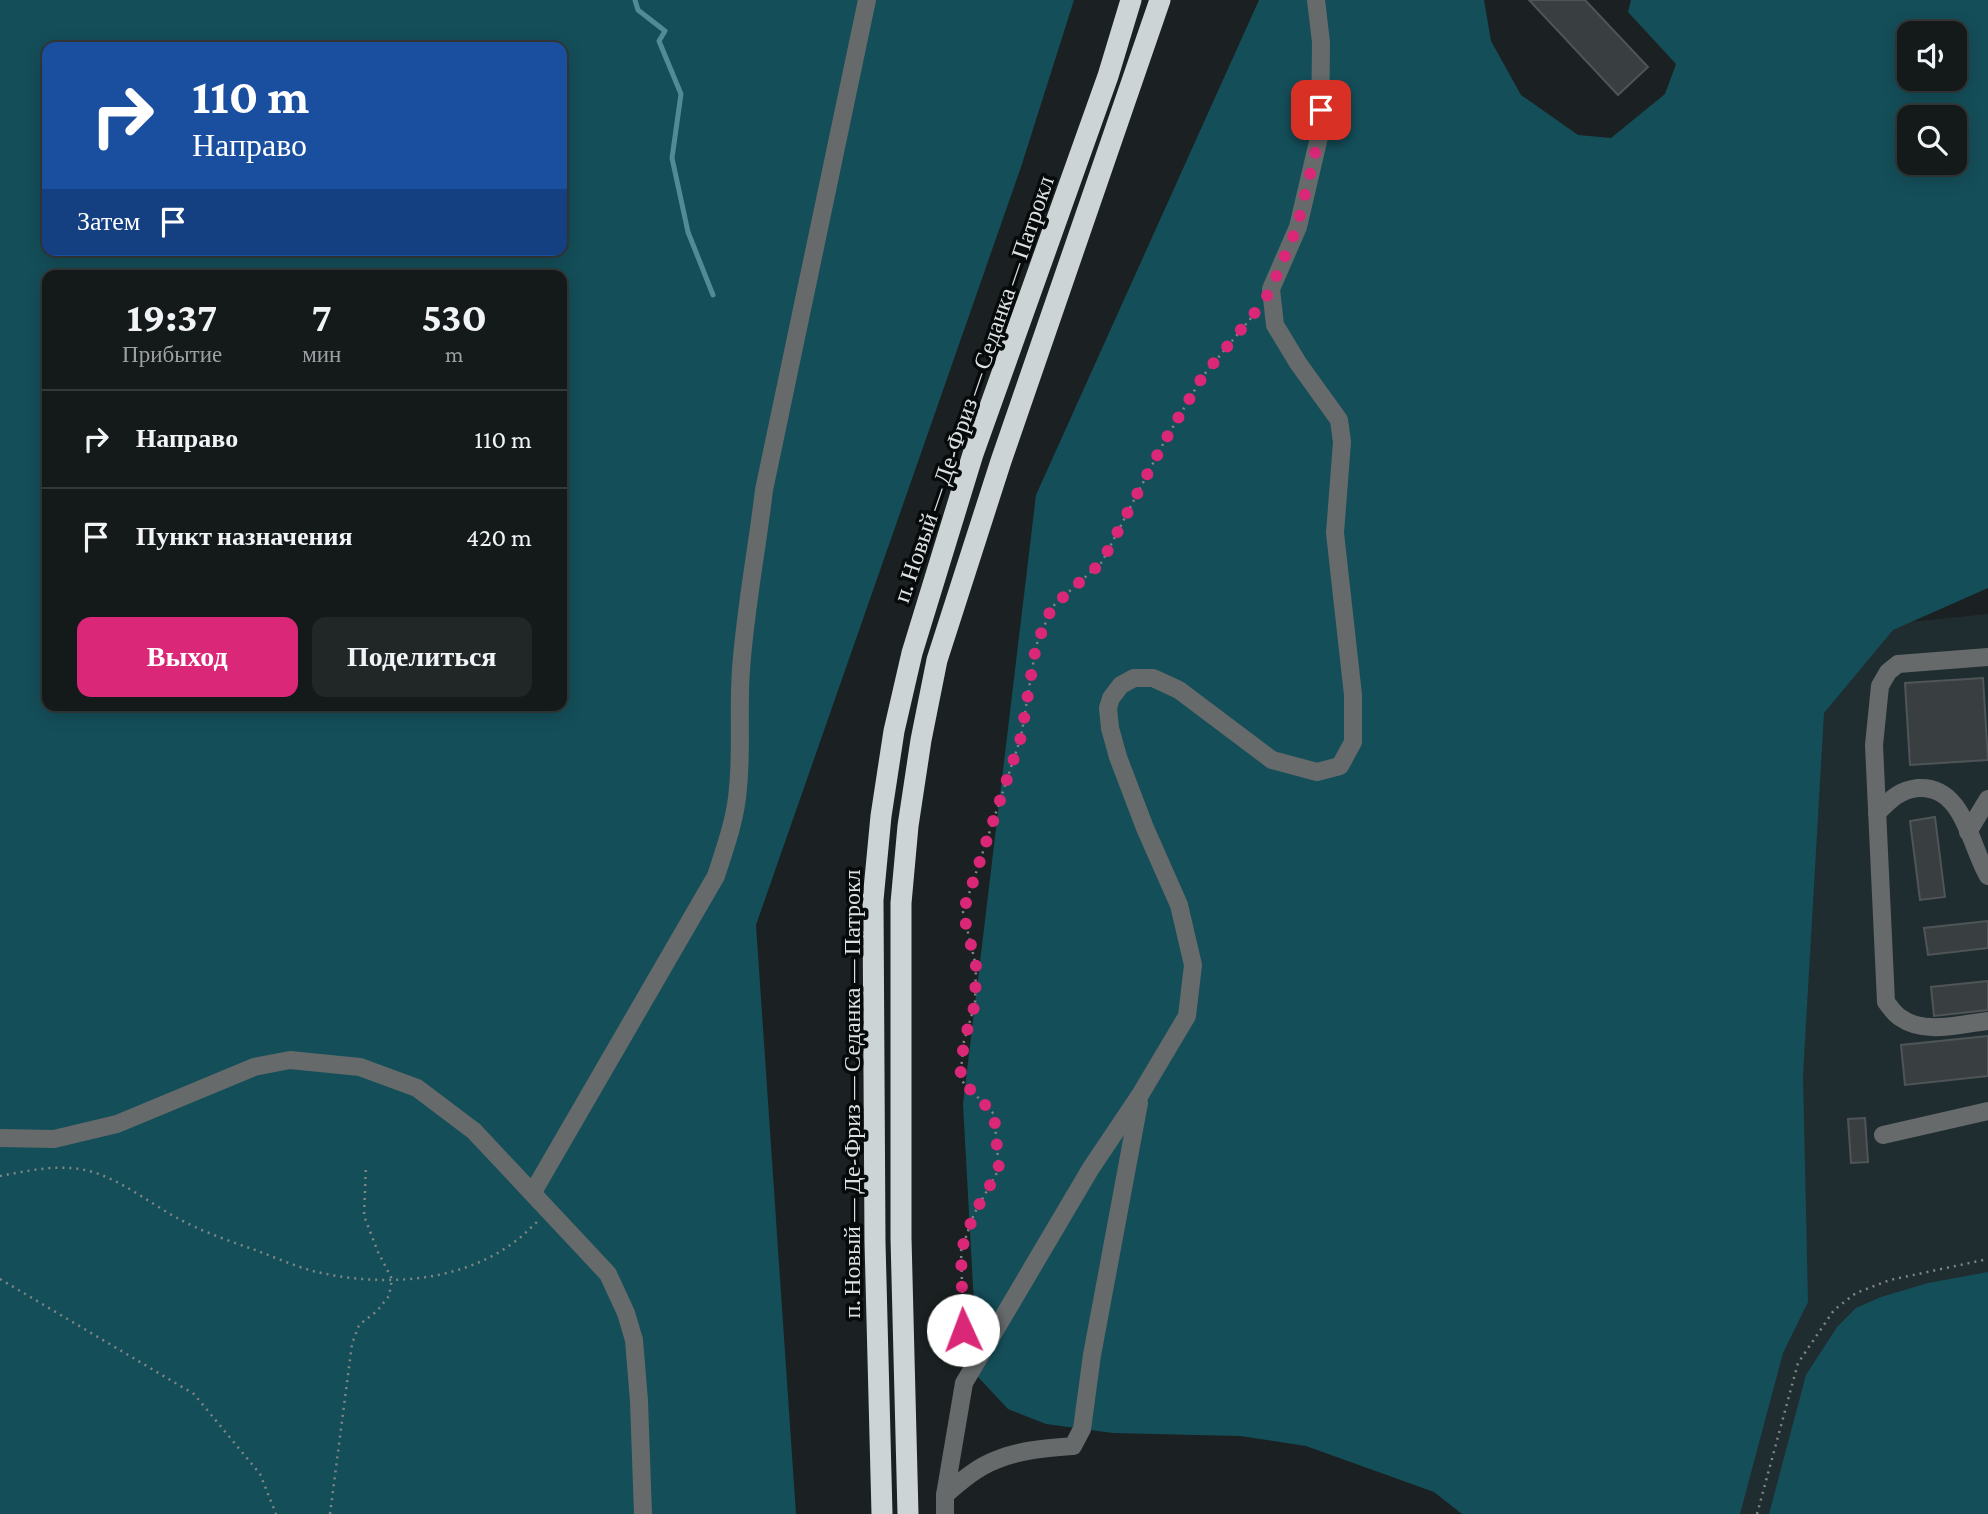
<!DOCTYPE html>
<html lang="ru">
<meta charset="utf-8">
<style>
:root{--surface:#14191a;--page:#212627;--text:#f1f3f6;--muted:#9da0a2;--line:#333839;--accent:#db2777}
body{margin:0;font-family:"Crimson Pro",serif;background:var(--page);color:var(--text);height:100vh;display:flex;flex-direction:column;font-size:26px;white-space:nowrap}
*{box-sizing:border-box;margin:0}
p{font-size:23px;color:var(--muted)}
.icon{flex:none;width:38px;height:38px;fill:none;stroke:currentColor;stroke-width:2;stroke-linecap:round;stroke-linejoin:round}
.map{position:relative;flex:1;overflow:hidden}
.panel{position:absolute;left:42px;top:270px;width:525px;height:441px;display:flex;flex-direction:column;background:var(--surface);border-radius:14px;box-shadow:0 4px 18px #0003,0 0 0 2px var(--line)}
.panel>*{flex:none}
.hud{position:absolute;left:42px;top:42px;width:525px;height:214px;border-radius:14px;box-shadow:0 4px 18px #0003,0 0 0 2px var(--line);background:#1a4fa0;color:#fff;overflow:hidden}
.tools{position:absolute;left:1897px;top:21px;display:grid;gap:14px}
.tools a{display:grid;place-items:center;width:70px;height:70px;border-radius:14px;background:var(--surface);box-shadow:0 4px 18px #0003,0 0 0 2px var(--line);font-size:35px}
.pin{position:absolute;display:grid;place-items:center;width:60px;height:60px;color:#fff;margin:-30px;border-radius:14px;box-shadow:0 4px 10px #0006}
.me{position:absolute;width:77px;margin:-38px;rotate:358deg;stroke-linejoin:round;filter:drop-shadow(0 0 5px #0008)}
.turn{display:flex;align-items:center;gap:24px;height:147px;padding:0 35px;font-size:32px}
.turn .icon{width:91px;height:91px;stroke-width:2.5}
.turn b{display:block;font-size:49px;line-height:60px}
.then{display:flex;align-items:center;height:66px;padding:0 35px;background:#0003;gap:14px;font-size:26px}
.eta{display:flex;justify-content:space-evenly;align-items:center;height:119px;text-align:center}
.eta b{font-size:42px;font-weight:700;line-height:49px}
.button{display:flex;gap:14px;margin-top:auto;padding:14px 35px}
.button a{flex:1;height:80px;border-radius:14px;background:var(--accent);color:#fff;font-size:28px;font-weight:700;line-height:80px;text-align:center}
.button a+a{background:var(--page);color:var(--text)}
ul{padding:0;list-style:none}
li{display:flex;align-items:center;gap:21px;height:98px;padding:0 35px;border-top:2px solid var(--line)}
li div{flex:1}
li b{display:block;font-size:26px}
li em{font-style:normal}
.map>svg:first-child{display:block}
.built{fill:#202d30}
.forest{fill:#144e59;fill-rule:evenodd}
.lines{fill:none;stroke-linecap:round;stroke-linejoin:round}
.stream{stroke:#528b95;stroke-width:5}
.building{fill:#393f41;stroke:#4f5557;stroke-width:2}
.path{stroke:#808586;stroke-width:2.5;stroke-dasharray:2 5;stroke-linecap:butt}
.minor{stroke:#676a6b;stroke-width:18}
.highway{stroke:#ccd4d6;stroke-width:21}
.route{stroke:#db2777;stroke-width:12;stroke-dasharray:0 21.6}
.labels{text-anchor:middle;dominant-baseline:central;stroke-width:7;stroke-linejoin:round;paint-order:stroke}
.street-label{font-size:24px;fill:#dde1e2;stroke:#070a0a}
</style>
<div class="map">
<svg width="1988" height="1514" viewBox="0 0 1988 1514">
<rect width="100%" height="100%" fill="#1b2122"/>
<!-- built -->
<path class="built" d="M1988,614V1514H1617L1792,634Z"/>
<!-- forest -->
<g class="forest">
<path d="M0,0H1074L1021,167L756,925L796,1514H0ZM47,47H562V250H47ZM47,275H562V705H47Z"/>
<path d="M1259,0H1484L1491,41L1521,95L1578,135L1611,138L1665,94L1676,64L1628,12L1631,0H1988V588L1893,630L1824,713L1803,1075L1808,1302L1783,1353L1740,1514H1462L1434,1492L1306,1446L1240,1436L1113,1433L1046,1424L1008,1409L978,1377L963,1104L1036,495ZM1909,33H1955V79H1909ZM1909,117H1955V163H1909Z"/>
<path d="M1988,1272V1514H1769L1806,1375L1837,1327L1856,1308L1881,1297L1928,1283Z"/>
</g>
<g class="lines">
<!-- stream -->
<path class="stream" d="M635,0L638,10L665,31L659,41L681,94L672,158L688,232L713,295"/>
</g>
<!-- building -->
<g class="building">
<path d="M1529,0H1585L1648,67L1618,95Z"/>
<path d="M1983,678L1988,760L1910,765L1905,683Z"/>
<path d="M1935,817L1945,897L1920,900L1910,821Z"/>
<path d="M1988,921V948L1928,955L1924,928Z"/>
<path d="M1988,981V1010L1934,1016L1931,987Z"/>
<path d="M1988,1036V1076L1905,1085L1901,1045Z"/>
<path d="M1865,1118L1868,1162L1851,1163L1848,1119Z"/>
</g>
<g class="lines">
<!-- path -->
<g class="path">
<path d="M0,1176C27,1171 57,1164 85,1170C118,1177 149,1203 179,1219C203,1232 232,1242 258,1251C276,1258 295,1266 313,1271C378,1287 457,1284 513,1243C522,1237 529,1229 537,1222"/>
<path d="M0,1279L194,1394L260,1474L276,1514"/>
<path d="M964,1349L961,1251L974,1214L999,1169L994,1114L960,1079L964,1041L975,1004L976,966L963,912L1021,737L1036,646L1052,607L1102,562L1164,442L1203,376L1256,312"/>
<path d="M330,1514L352,1344L359,1325L377,1311L389,1296L392,1279L378,1252L364,1216L366,1165"/>
<path d="M1757,1514L1798,1363L1834,1310L1856,1293L1890,1280L1988,1259"/>
</g>
<!-- minor -->
<g class="minor">
<path d="M1988,657L1898,664L1888,672L1880,686L1874,745L1886,1002C1890,1007 1895,1015 1901,1018C1925,1035 1961,1024 1988,1021"/>
<path d="M1877,813C1890,800 1899,790 1918,788C1964,785 1970,846 1988,876"/>
<path d="M1968,832L1988,799"/>
<path d="M1883,1135L1988,1111"/>
<path d="M0,1138L54,1139L117,1124L254,1067L290,1060L360,1067L417,1088L474,1131L608,1274L626,1313L634,1340L639,1401L643,1514"/>
<path d="M533,1192L716,876C725,848 736,818 738,788C742,749 738,709 741,670C745,610 757,550 764,490L867,0"/>
<path d="M945,1495C960,1482 977,1467 996,1460C1019,1450 1047,1448 1073,1446L1082,1429L1092,1355L1139,1103"/>
<path d="M945,1514V1495L964,1383L1091,1168L1140,1095L1187,1016L1193,965L1179,905L1145,828L1118,757L1110,728L1108,708L1111,698L1121,685L1134,678H1153L1179,690L1272,760L1317,772L1340,766L1353,742V695L1335,533L1342,442L1339,420L1298,363L1275,325L1271,289L1298,227L1320,133L1321,42L1316,0"/>
</g>
<!-- highway -->
<g class="highway">
<path d="M882,1514L875,1242L873,900L881,816L894,731L912,653L973,454L1108,76L1131,0"/>
<path d="M908,1514L901,1238V903L908,826L921,740L937,660L1001,461L1160,0"/>
</g>
</g>
<g class="lines">
<!-- route -->
<path class="route" d="M963,1330L961,1251L974,1214L999,1169L994,1114L960,1079L964,1041L975,1004L976,966L963,912L1021,737L1036,646L1052,607L1102,562L1164,442L1203,376L1262,304L1271,289L1297,227L1320,133L1321,110"/>
</g>
<g class="labels">
<!-- street labels -->
<g class="street-label">
<text transform="translate(973 389) rotate(-71)">п. Новый — Де-Фриз — Седанка — Патрокл</text>
<text transform="translate(851 1094) rotate(-90)">п. Новый — Де-Фриз — Седанка — Патрокл</text>
</g>
</g>
</svg>
<div class="tools">
<a><svg class="icon" aria-label="sound" viewBox="0 0 24 24"><path d="M4 9h4l5-4v14l-5-4H4zM17 9q2 3 0 6"/></svg></a>
<a><svg class="icon" aria-label="search" viewBox="0 0 24 24"><circle cx="10" cy="10" r="6"/><path d="M15 15l6 6"/></svg></a>
</div>
<div class="pin" style="left:1321px;top:110px;background:#d93025"><svg class="icon" aria-label="arrive" viewBox="0 0 24 24"><path d="M6 21V4h12l-3 4 3 4H6"/></svg></div>
<svg class="me" style="left:963px;top:1330px" viewBox="-20 -20 40 40"><circle r="19" fill="#fff"/><path d="M0-13L10 11 0 6-10 11z" fill="#db2777"/></svg>
<div class="hud">
<div class="turn"><svg class="icon" aria-label="right" viewBox="0 0 24 24"><path d="M7 20v-9h11M14 6l5 5-5 5"/></svg><div><b>110 m</b>Направо</div></div>
<div class="then">Затем<svg class="icon" aria-label="arrive" viewBox="0 0 24 24"><path d="M6 21V4h12l-3 4 3 4H6"/></svg></div>
</div>
<section class="panel">
<div class="eta">
<div><b>19:37</b><p>Прибытие</p></div>
<div><b>7</b><p>мин</p></div>
<div><b>530</b><p>m</p></div>
</div>
<ul>
<li><svg class="icon" aria-label="right" viewBox="0 0 24 24"><path d="M7 20v-9h11M14 6l5 5-5 5"/></svg><div><b>Направо</b></div><em>110 m</em></li>
<li><svg class="icon" aria-label="arrive" viewBox="0 0 24 24"><path d="M6 21V4h12l-3 4 3 4H6"/></svg><div><b>Пункт назначения</b></div><em>420 m</em></li>
</ul>
<div class="button"><a>Выход</a><a>Поделиться</a></div>
</section>
</div>
